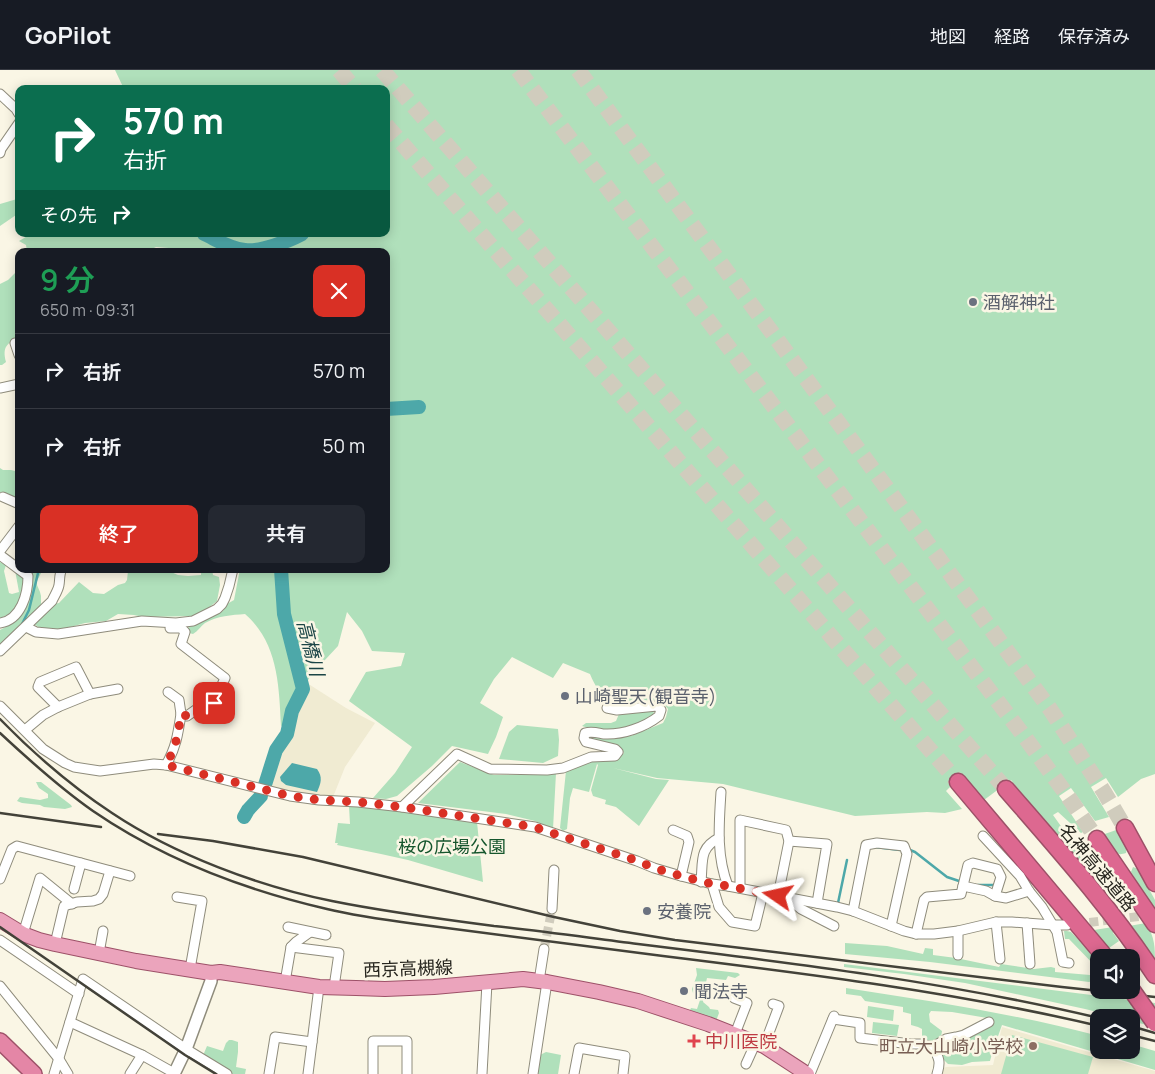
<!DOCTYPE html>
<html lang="ja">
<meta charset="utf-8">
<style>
:root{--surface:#171b24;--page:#242831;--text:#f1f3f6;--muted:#9ea1a6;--line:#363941;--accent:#d93025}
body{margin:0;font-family:Manrope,"Noto Sans JP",sans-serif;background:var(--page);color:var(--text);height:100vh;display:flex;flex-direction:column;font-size:19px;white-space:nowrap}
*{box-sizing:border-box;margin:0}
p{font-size:16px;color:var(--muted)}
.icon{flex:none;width:28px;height:28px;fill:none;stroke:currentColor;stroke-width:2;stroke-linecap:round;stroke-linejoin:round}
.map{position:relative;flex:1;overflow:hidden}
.sheet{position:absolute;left:15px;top:178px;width:375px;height:325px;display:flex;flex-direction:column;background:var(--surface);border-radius:10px;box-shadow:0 2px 12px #0003}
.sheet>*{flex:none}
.banner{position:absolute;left:15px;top:15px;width:375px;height:152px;border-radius:10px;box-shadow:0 2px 12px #0003;background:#0b6e4f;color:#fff;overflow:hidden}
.controls{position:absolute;left:1090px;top:879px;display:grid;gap:10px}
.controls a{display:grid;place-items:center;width:50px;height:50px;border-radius:10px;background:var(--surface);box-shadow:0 2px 12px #0003;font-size:25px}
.pin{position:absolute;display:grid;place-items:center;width:42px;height:42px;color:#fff;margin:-21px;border-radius:10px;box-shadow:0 2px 8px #0006}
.me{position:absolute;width:55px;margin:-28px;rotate:281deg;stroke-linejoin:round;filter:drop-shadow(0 0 4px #0008)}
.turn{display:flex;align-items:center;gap:18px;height:105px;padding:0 25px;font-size:22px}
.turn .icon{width:65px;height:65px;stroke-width:2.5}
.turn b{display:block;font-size:35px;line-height:42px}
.then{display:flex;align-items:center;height:48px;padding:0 25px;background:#0003;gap:10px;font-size:19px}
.round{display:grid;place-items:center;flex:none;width:52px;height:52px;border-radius:10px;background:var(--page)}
.headline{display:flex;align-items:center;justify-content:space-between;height:85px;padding:0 25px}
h1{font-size:30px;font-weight:600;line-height:38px;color:#1e9e55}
.action{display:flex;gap:10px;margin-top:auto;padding:10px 25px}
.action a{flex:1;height:58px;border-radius:10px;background:var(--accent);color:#fff;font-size:20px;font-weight:600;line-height:58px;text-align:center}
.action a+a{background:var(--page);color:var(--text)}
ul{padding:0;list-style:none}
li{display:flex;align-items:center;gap:15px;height:75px;padding:0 25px;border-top:1px solid var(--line)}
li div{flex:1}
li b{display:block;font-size:19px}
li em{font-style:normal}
header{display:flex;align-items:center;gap:30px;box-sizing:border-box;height:70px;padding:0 25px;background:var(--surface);border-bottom:1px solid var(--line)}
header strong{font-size:24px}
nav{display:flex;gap:28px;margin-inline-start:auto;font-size:18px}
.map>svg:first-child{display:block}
.built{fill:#f0ebd2}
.green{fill:#b0e0bb}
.water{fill:#4da8a9}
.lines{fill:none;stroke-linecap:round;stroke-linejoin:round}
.stream{stroke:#4da8a9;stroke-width:2.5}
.river{stroke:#4da8a9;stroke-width:14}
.minor-tunnel{stroke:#d0ccbd;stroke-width:9;stroke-dasharray:9 4.5;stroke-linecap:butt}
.motorway-tunnel{stroke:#d0ccbd;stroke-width:16;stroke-dasharray:16 8;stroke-linecap:butt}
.minor-casing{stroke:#8f8c7c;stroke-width:11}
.tertiary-casing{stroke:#8f8c7c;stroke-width:14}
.primary-casing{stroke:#9d5168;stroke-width:16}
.trunk-casing{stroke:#9d5168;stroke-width:18}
.motorway-casing{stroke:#9d5168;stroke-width:19}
.minor{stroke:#fff;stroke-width:9}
.tertiary{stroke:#fff;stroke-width:11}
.primary{stroke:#eba4bc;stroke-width:14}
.trunk{stroke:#e486a6;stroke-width:15}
.motorway{stroke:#dd6890;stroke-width:16}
.rail{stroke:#434239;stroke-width:2.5}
.motorway-bridge-casing{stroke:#9d5168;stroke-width:19;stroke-linecap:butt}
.motorway-bridge{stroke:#dd6890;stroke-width:16}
.route{stroke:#d93025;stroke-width:9;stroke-dasharray:0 16.2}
.worship-dot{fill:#6b7280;stroke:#faf6e5;stroke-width:2}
.health-dot{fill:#e0444e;stroke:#faf6e5;stroke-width:2}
.education-dot{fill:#8d6e63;stroke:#faf6e5;stroke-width:2}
.labels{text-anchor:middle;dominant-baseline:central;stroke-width:5;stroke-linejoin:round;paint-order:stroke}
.worship-label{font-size:18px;fill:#5b616d;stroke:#faf6e5;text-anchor:start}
.park-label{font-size:18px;fill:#15562d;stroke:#faf6e5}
.street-label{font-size:18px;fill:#26251e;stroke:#faf6e5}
.health-label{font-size:18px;fill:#be3a42;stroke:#faf6e5;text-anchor:start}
.education-label{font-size:18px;fill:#785e54;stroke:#faf6e5;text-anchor:end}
.water-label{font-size:19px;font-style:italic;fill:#1b4546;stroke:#faf6e5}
</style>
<header>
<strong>GoPilot</strong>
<nav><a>地図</a><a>経路</a><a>保存済み</a></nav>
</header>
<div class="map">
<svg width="1155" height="1004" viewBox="0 0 1155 1004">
<rect width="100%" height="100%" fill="#faf6e5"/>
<!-- built -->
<g class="built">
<path d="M307,613L346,638L375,653L345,697L333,727H317L266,718L278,681L287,664L292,642Z"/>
<path d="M1002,957L1155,1001V1004H941L942,999L946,997L993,995Z"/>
</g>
<!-- green -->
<g class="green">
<path d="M115,0H1155V704L1141,709L1118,727L1106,708L1091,717L1109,747L1095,751L1071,718L1059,726L1083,762L1081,763L1058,742L1053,745L1078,780L1082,791L1087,802L1066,778L1011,710L984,730L962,705L946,721L962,739L945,743L927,742L855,746L723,714L657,708L613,698L656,709L669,710L639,756L616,737L605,734L606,730L593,726L591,720L598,695L597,694L589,722L573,718L570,728L567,759L563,761L560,758L566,701L591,690H615L624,683L619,676L587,668V665L609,667L631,666L663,653L666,647L668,639C648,613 612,659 590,604L563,593L553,608L512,587L494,609L480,633L503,647L496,667L488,684L452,676L432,696L397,726L386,729L373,728L395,703L412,677L349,631L366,602L401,596L405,583L372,581L362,561L347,542L338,576L311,605L291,640L288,651L281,656C279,615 278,573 245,544C232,545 217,546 205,553C201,556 198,561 193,564L189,563L188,558L194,554L223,541L227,534L234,530L240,499H386V181H185L181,179L156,177L148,181H27L26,175L19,171L31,164H386V19H124Z"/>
<path d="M17,129H19V143L0,156V134Z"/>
<path d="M19,199V265C7,275 2,276 6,292L2,295H0V214L8,210Z"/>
<path d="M0,398L3,400H11L19,402V429L0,422Z"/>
<path d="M0,492L6,495L4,501L9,523L12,524L19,522L15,500L25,506L21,523L22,525C16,539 16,542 0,548Z"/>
<path d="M32,499H43L37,511V515L40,522L41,526V534L39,538L0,578V560C30,545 30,530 32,499Z"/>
<path d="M131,499H164L178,505L188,506L201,505V499H189H212L213,505L219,507L220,515L217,531L207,539L195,546L143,547L134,545L118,544L106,551L85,553L56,561L40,558L34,554L42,547L53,534L59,533L79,512L93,523L104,524L118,515L125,513L127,510L128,501Z"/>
<path d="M654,641L653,646C645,650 636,656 627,658C612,662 596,661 582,656L586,653H611L616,651L619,644Z"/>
<path d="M517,655L558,659L559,670L558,686L543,693L499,689L509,662Z"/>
<path d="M460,692L494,705H528L556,703L553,759L535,751L506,744L418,733Z"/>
<path d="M36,712H41L71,735L72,737L65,739L44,737L40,735L22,733L17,731L20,727L40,730L48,728V724L39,718Z"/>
<path d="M349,736L372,737L477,752L483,812L408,790L381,784L337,775L338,773H335L338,753L350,754Z"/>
<path d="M1119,759L1127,777L1126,783C1122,784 1120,785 1116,783L1102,765Z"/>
<path d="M1133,797L1138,799L1155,830V842L1131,802Z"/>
<path d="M1146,853C1155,868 1155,877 1155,893L1137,863L1134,859L1129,856Z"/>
<path d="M1113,857V863L1119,871L1109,878L1094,860Z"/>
<path d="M1064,861H1067L1071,862L1099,891V900L1069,869H1065Z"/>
<path d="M845,873L887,876L923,884L925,878L933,879V885L956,888L999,897L1001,894L1034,899L1051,897L1055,898V902L1090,905H1099V909L1089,912L930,892L845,884Z"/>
<path d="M844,894L1155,933V957L1131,951V948L1118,947L1085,939L965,913L904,904L844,897Z"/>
<path d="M696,898L738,903L740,905L735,908L728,906L726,910L707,908L705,917L706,921L703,932L709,937L710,939L718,940L719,943L716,951L690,940L691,938L697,939L701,927L693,923L692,919L697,905Z"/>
<path d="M846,918C931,931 1016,944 1099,966V980H1131V974L1155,981V1000L1002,955C998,967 993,978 990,991L972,992L962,995L948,994L942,988L937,979L947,972L992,954L993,949L952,942L931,941L929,944L930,952L942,961L941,967L933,974L922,970V959L918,957L911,955V944L903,942V937L865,931L861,926L846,924Z"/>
<path d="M868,936L894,940L893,951L867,947Z"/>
<path d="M873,952L899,955L897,966L872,963Z"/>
<path d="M1012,965L1093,987L1088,1004H1001Z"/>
<path d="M229,970H232L238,972V982L236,997L246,999L245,1004H229L202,988L207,976L223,981L226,973Z"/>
<path d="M546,982L561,985L558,1004H536L538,986Z"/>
</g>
<!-- water -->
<path class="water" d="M292,693L317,699C323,707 321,713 317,722L286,715L281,711L280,707Z"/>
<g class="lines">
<!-- stream -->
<g class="stream">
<path d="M22,554L29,540L39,499"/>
<path d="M875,777L900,780"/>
<path d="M910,780L915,782L947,807L962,812"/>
<path d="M978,815H994L996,813"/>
<path d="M838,833L847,790"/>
</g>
<!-- river -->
<g class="river">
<path d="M204,164C217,170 231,179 245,180C260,182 289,171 302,164"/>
<path d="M386,339L419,337"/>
<path d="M264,718L276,680L287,664L292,641L303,619L284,544L281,499"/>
<path d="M244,747L248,740L261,726"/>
</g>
<!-- minor-tunnel -->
<g class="minor-tunnel">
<path d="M1076,854L1152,845"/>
<path d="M544,879L552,839"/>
</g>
<!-- motorway-tunnel -->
<g class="motorway-tunnel">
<path d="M339,0L355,19"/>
<path d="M382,0L1006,719"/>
<path d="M518,0L1024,666L1067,725L1097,769"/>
<path d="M578,0L1050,639L1104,722L1125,758"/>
<path d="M386,55L958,712"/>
</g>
<!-- minor casing -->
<g class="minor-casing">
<g id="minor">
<path d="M0,24L16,39L19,44"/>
<path d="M0,83L1,79L19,53"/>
<path d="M15,273L19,285"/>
<path d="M0,318L19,314"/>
<path d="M3,427L19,434"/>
<path d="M0,481L19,456"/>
<path d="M0,485L28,506C28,524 21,550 0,553"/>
<path d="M26,557L36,562L58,564L142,551L176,553L193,551L217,539L222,534L225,528L229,516L233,499"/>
<path d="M0,581L52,531C54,526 58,521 59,515C60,510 59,504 62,499"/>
<path d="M168,622L179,630L181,644"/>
<path d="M0,636L43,679L65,693L74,697L100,701L154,694L166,695L290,726L319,730L358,732L402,737L535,757L637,791L654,798L681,806L712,814L728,816L837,837L853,841L904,861L916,864H934L958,861L996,852H1012L1053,855H1067"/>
<path d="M58,637L38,617L40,612L76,597L90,624"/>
<path d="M25,660L43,645L58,637L90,624L118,619"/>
<path d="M166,695C176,678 178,664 181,644L187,646L204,634L214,633L225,608L181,574L185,562L181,558H170"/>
<path d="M721,722C719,754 716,785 728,816"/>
<path d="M402,737L457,684L490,699L547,700L563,698L591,687L615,686L618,682L615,679L586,672L584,668L585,663C592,661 598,663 604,664C623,665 645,657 659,646L661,640L657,636L617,640L607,638"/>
<path d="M673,760L687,766L689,772L681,806"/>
<path d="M983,766L1020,806L1029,821L1042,837L1057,862L1063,892L1069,893"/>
<path d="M789,771L827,774L817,833"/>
<path d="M0,809L12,779L17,776L130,806"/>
<path d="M701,812C703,791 699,778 719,768"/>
<path d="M712,814L719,837L732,852L755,856L763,823"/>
<path d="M963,816L986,821L995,826L1006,828L1029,821"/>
<path d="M740,818V750L786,760L789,771L778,826"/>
<path d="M74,819L81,793"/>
<path d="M177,827L202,831L190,899"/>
<path d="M789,829L801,839L834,856"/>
<path d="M552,839L554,800"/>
<path d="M853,841L866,775L877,773L904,776L907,784L891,856"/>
<path d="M996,852L1000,889"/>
<path d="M1027,853L1030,894"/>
<path d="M288,857L326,865"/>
<path d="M958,861V885"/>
<path d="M23,864L40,808L72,834"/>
<path d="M916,864L924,830L927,827L961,824L968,795L973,793L997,799L1001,807L995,826"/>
<path d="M0,870L79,924"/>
<path d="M55,874L64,836L77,832L93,831L99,829L103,824L110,801"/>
<path d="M291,877L339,883L334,917"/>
<path d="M99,883L103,861"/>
<path d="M539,911L544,879"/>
<path d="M285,912L291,877L296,872L310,862"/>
<path d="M0,916L59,989L68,1004"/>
<path d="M734,928L747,933L735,964"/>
<path d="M833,949L860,953V968L911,974H922L933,977C939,988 941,992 937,1004"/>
<path d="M70,952L142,985L174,1003"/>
<path d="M764,976L779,936L773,934"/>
<path d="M933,977L946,969L956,967L964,965L989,952"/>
<path d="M746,994L756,972"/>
<path d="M54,1004L83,909L186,979L227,1004"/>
<path d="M130,1004L142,985"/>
<path d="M269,1004L275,967L312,972"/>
<path d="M308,1004L319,917"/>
<path d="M373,1004V971H407V1004"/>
<path d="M482,1004L487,913"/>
<path d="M533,1004L547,912"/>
<path d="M574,1004L579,978L625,986L623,1004"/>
<path d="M810,1004L834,946"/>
</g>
</g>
<!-- tertiary casing -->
<g class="tertiary-casing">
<path id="tertiary" d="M174,1004L186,979L211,911V903"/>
</g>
<!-- primary casing -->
<g class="primary-casing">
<path id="primary" d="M0,850L23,864L39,870L55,874L136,891L211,903L220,902L319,917L356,918L385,919L434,917L523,909L547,912L599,922L638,931L708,954L764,976L807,1004"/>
</g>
<!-- trunk casing -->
<g class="trunk-casing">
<path id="trunk" d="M0,971L34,1004"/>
</g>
<!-- motorway casing -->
<g class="motorway-casing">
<g id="motorway">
<path d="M958,712L1106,888"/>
<path d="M1006,719C1058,779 1111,838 1155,905"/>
<path d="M1125,758L1155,813"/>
<path d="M1097,769L1155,854"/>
</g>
</g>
<!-- minor -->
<use href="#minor" class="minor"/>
<!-- tertiary -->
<use href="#tertiary" class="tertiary"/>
<!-- primary -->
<use href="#primary" class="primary"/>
<!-- trunk -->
<use href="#trunk" class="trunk"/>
<!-- motorway -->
<use href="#motorway" class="motorway"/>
<!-- rail -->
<g class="rail">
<path d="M0,649C34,684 71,716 112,743C175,785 258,816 332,831C386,842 440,849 494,856C542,861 590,868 638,874C793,893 947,912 1099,948"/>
<path d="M0,663C29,690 60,718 93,741C163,789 245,820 327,839C356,846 386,850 416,854C499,865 581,876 663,886C809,904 955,922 1099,956"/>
<path d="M0,743L101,757"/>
<path d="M158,764L213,771L303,787L554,847L620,861L675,870L1062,917L1155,927"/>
<path d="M0,857L185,985L216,1004"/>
<path d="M1131,956L1155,963"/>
<path d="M1131,965L1155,971"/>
</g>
<!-- motorway-bridge casing -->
<g class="motorway-bridge-casing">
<path id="motorway-bridge" d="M1131,919L1155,953"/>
</g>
<!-- motorway-bridge -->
<use href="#motorway-bridge" class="motorway-bridge"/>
</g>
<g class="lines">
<!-- route -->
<path class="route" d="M214,633L204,634L187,646L181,644C178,665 176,677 166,695L290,726L319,730L358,732L402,737L534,757L638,791L654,798L681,806L712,814L728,816L778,826"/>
</g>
<!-- markers -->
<g class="worship-dot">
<circle cx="973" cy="232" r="5"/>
<circle cx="565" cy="626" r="5"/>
<circle cx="647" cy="841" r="5"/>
<circle cx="684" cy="921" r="5"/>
</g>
<path class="health-dot" d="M691.5 963.5h5v5h5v5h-5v5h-5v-5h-5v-5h5z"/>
<circle class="education-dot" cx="1033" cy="976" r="5"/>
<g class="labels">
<!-- worship labels -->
<g class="worship-label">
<text x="983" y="232">酒解神社</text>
<text x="575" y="626">山崎聖天(観音寺)</text>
<text x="657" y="841">安養院</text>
<text x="694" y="921">聞法寺</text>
</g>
<!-- park labels -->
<g class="park-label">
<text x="452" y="776">桜の広場公園</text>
</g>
<!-- street labels -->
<g class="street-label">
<text transform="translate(1098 797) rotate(50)">名神高速道路</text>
<text transform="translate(408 898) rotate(-2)">西京高槻線</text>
</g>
<!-- health labels -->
<g class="health-label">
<text x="705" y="971">中川医院</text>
</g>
<!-- education labels -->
<g class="education-label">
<text x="1023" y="976">町立大山崎小学校</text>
</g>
<!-- water labels -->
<g class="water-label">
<text transform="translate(311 578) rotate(76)">高橋川</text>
</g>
</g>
</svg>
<div class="controls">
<a><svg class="icon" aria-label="sound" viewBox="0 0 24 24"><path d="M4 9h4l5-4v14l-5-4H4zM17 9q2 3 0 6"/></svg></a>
<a><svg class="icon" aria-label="layers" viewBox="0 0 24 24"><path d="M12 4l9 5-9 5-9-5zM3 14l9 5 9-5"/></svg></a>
</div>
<div class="pin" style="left:214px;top:633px;background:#d93025"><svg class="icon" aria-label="arrive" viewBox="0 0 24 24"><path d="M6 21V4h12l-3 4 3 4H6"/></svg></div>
<svg class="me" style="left:778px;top:826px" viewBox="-20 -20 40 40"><path d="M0-17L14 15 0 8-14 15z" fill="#d93025" stroke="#fff" stroke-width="4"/></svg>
<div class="banner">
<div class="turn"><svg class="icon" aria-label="right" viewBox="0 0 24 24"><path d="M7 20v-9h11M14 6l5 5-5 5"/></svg><div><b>570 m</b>右折</div></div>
<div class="then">その先<svg class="icon" aria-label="right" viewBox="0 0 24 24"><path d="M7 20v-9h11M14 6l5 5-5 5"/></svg></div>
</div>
<section class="sheet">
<div class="headline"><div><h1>9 分</h1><p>650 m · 09:31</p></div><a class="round" style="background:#d93025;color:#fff"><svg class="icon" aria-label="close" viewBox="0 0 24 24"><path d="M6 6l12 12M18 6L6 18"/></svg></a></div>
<ul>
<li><svg class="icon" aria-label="right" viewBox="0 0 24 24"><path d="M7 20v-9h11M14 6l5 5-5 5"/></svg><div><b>右折</b></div><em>570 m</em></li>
<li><svg class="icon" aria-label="right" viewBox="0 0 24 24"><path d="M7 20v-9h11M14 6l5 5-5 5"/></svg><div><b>右折</b></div><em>50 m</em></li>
</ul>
<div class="action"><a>終了</a><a>共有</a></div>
</section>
</div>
